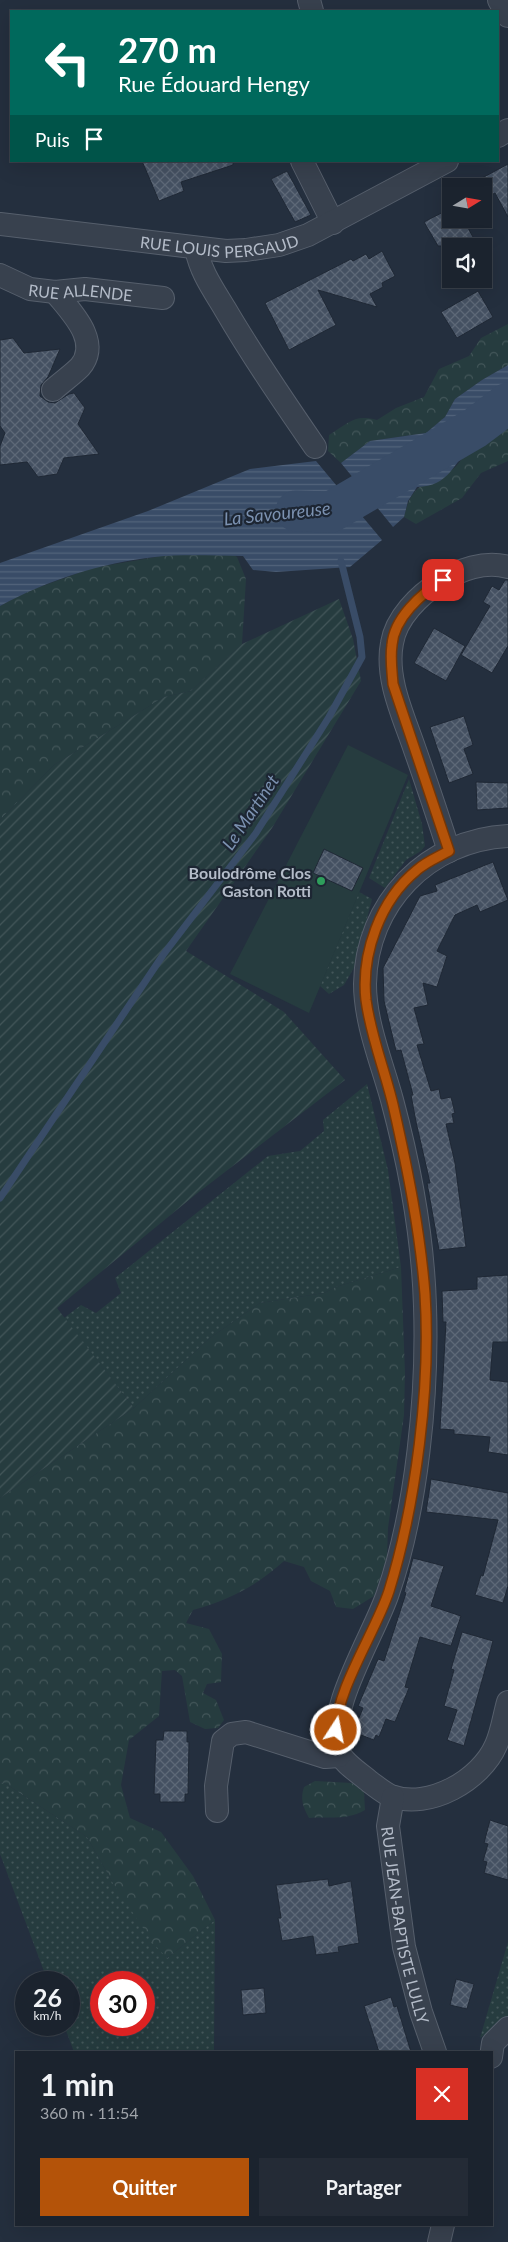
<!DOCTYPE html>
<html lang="fr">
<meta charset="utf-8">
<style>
:root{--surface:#1b232e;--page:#242b36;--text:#f1f3f6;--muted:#a0a4aa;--line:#39404a;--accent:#b45309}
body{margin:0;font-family:Lato,sans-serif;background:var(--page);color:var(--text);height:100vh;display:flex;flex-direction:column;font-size:19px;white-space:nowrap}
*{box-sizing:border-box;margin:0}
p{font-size:16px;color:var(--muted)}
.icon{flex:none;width:28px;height:28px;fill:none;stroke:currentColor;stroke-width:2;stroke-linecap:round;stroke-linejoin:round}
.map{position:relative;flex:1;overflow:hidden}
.drawer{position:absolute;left:15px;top:2051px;width:478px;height:175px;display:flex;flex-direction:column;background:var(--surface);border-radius:0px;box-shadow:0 5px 20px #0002,0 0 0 1px var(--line)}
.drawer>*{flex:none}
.top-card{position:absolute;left:10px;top:10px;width:489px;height:152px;border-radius:0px;box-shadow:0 5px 20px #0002,0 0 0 1px var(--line);background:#00695c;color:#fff;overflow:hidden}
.needle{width:32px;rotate:79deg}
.tools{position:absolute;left:442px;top:178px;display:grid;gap:10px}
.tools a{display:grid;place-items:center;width:50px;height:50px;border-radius:0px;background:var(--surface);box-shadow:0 5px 20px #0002,0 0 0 1px var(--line);font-size:25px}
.speed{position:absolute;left:15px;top:1971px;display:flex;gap:10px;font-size:25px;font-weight:700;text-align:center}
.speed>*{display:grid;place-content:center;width:65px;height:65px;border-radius:50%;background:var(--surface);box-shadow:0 5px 20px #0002,0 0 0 1px var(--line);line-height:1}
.speed small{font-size:12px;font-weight:400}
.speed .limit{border:8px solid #d22;background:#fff;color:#111}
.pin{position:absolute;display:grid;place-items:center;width:42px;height:42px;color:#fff;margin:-21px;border-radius:10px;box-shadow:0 2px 8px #0006}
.me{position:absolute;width:55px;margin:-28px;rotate:11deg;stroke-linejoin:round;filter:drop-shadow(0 0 4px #0008)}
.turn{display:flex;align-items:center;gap:18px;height:105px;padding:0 25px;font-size:22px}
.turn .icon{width:65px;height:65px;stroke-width:2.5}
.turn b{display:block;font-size:35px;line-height:42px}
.then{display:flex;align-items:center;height:48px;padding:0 25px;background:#0003;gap:10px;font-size:19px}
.round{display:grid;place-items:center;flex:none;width:52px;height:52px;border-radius:0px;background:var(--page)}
.head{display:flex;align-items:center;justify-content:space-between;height:85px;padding:0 25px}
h1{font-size:30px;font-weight:700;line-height:38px}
.primary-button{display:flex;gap:10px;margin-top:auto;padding:10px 25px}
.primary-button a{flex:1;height:58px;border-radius:0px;background:var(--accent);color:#fff;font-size:20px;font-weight:700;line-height:58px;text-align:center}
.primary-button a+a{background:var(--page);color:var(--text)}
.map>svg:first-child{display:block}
.grass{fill:url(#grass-dots);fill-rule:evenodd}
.forest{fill:url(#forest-crowns)}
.garden{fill:url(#garden-furrows)}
.pitch{fill:#263c3f}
.water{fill:url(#water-rules)}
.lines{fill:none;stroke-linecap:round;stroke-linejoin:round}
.stream{stroke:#394c67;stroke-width:7}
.river{stroke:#394c67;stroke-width:41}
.building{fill:url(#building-cross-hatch);stroke:#1f2835}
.street-casing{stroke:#565f6c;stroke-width:24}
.street{stroke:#38414e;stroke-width:22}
.route-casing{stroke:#753606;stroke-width:12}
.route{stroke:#b45309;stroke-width:9}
.leisure-dot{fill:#2e9e5b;stroke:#1d2633;stroke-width:2}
.labels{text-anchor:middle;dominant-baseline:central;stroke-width:4.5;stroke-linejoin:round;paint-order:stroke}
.street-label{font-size:16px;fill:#b4bcc9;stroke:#1d2633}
.poi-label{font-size:16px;font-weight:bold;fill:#b4bcc9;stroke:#1d2633;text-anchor:end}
.water-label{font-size:18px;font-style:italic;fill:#7c92b1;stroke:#1d2633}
</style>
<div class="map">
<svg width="508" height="2242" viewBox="0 0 508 2242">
<defs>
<pattern id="grass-dots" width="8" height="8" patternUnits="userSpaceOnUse" patternTransform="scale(1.25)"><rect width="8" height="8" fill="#263c3f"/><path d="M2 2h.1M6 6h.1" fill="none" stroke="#435659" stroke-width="1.8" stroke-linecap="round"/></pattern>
<pattern id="forest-crowns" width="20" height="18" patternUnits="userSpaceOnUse" patternTransform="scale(1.25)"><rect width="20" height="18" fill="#263c3f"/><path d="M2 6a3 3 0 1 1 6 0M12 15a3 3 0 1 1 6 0" fill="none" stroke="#435659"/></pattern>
<pattern id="garden-furrows" width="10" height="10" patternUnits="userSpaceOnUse" patternTransform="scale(1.25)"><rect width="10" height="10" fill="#263c3f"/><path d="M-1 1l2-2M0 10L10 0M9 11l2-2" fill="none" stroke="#435659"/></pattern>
<pattern id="water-rules" width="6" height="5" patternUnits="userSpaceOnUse" patternTransform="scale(1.25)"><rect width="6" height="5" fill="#394c67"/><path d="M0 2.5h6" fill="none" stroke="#53647b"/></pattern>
<pattern id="building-cross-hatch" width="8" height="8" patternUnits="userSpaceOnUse" patternTransform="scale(1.25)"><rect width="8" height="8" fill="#455162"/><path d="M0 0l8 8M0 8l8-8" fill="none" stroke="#5d6877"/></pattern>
</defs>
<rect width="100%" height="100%" fill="#242f3e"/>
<!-- grass -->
<g class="grass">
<path d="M409,779L422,824L425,846L421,851L406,860L385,888L369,878Z"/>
<path d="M359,892L372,899L355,966L344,985L329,994L320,986Z"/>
<path d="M367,1084L388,1170L401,1267L336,1287L324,1293L260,1303L210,1338L134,1408L64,1318L81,1305L96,1313L121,1293L115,1278L268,1156L300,1151L324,1131L323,1120Z"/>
<path d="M0,1782L6,1784L87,1837L113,1883L167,1958L215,1920L214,2052H74L64,2025H69V1982H48L0,1854ZM101,1982H144V2025H101Z"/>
<path d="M508,1942V2018L480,2038Z"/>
</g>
<!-- forest -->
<g class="forest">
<path d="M508,324V365L482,380L455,399L445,417L426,433L370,441L341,463L328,451L329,435C349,423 354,414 377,420L396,408L424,397L439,369L469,356L481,338Z"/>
<path d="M508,422V461L481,473L462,498L416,524L404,517C413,479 426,488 453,469C461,463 465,451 473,445C484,436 500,435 508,422Z"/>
<path d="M208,538L237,557L246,579L242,644L191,691L164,697L54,765L0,820V606L26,592L92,568L156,557Z"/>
<path d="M401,1267L405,1373L404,1415L388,1528L387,1557L374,1596L353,1609L336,1607L330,1591L311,1581L304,1567L284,1561C255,1587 229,1600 193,1610L186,1623L209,1629L222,1654L221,1682L207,1684L203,1693L216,1700L224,1720L218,1728L205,1729L190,1722L182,1676L175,1670L162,1671L159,1716L129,1740L121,1785L130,1818L161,1832L193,1876L215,1920L167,1958L153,1943L113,1883L87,1837L6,1784L0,1782V1498L134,1408L210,1338L260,1303L324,1293L336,1287Z"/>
<path d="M315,1781L352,1783L364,1792L365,1810C347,1821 329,1816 309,1818C303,1807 300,1799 304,1787Z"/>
</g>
<!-- garden -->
<path class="garden" d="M339,599L353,639L361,681L272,828L186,951L284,1012L345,1080L195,1195L57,1308L134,1408L0,1498V820L54,765L164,697L191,691L242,644Z"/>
<!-- pitch -->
<path class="pitch" d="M348,745L408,775L309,1013L230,974Z"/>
<!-- water -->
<g class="water">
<path d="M508,365V422C499,435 482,436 472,446C452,464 450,486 417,487L408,501L404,517L393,527L341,463L370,441L426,433L445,417L455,399L482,380Z"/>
<path d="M316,461L382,540L350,567L276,572L253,570L243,556C214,556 184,554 155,557C101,563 48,580 0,606V563L148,511L250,469Z"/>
</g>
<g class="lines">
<!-- stream -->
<path class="stream" d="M0,1198L163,955L256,833L329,717L362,657L360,637L341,561"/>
<!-- river -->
<path class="river" d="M296,511L331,512L475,428L508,403"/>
</g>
<!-- building -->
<g class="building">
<path d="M142,161H233V165L181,182L184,191L159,201Z"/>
<path d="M508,164V217L495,193L491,195L482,178Z"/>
<path d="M287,171L311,215L295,222L271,179Z"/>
<path d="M451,208V219H463L478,246H438L424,222Z"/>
<path d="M382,251L395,276L382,283L383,287L370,294L377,307L318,290L336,325L289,350L265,303L351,259L353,261L366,254L369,259Z"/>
<path d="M478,291L493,317L457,338L441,312Z"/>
<path d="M13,338L24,353L60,349L48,377L41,385L40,396L48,402L55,403L69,394L74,393L85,408L78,424L99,454L64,458L57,474L38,477L27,462L0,465V446L5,433L0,426V340Z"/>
<path d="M505,580H508V646L492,673L461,655L490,606L483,602L492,586L499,590Z"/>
<path d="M434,628L465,646L446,681L414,663Z"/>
<path d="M464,716L473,745L464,749L473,774L449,783L430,727Z"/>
<path d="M476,782L508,783V808L477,810Z"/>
<path d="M324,849L363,868L352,891L313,873Z"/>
<path d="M493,862L508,900L480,912L477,905L455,915L437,951L447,956L437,987L423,983L428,1005L414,1008L424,1044L417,1045L431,1091L439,1089L441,1099L451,1097L455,1113L452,1114L454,1123L446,1124L455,1163L466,1247L439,1250L427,1183H430L416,1122L411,1095H413L401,1050L396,1051L384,1001L383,968L420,896L437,891L435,885Z"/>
<path d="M508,1275V1342H493L490,1380L508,1382V1455L488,1452L490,1437L454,1434V1430L440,1429L446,1322H443L442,1291L477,1289V1277Z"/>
<path d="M431,1479L508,1493V1586L503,1603L475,1595L481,1575L483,1576L498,1520L426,1512Z"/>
<path d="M413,1558L444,1566L431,1606L461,1616L451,1646L420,1637L405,1687L409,1688L395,1722L386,1719L379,1737L376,1735L374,1740L353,1732L363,1708L358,1706L378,1659L384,1661L406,1593L404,1592Z"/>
<path d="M462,1632L493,1641L464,1746L447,1740L457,1710L444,1706L454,1670L451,1669Z"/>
<path d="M164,1731H187V1742H189L188,1794H185V1802H160V1794H154L156,1740H163Z"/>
<path d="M490,1820L508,1826V1880L484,1873L487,1862L483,1861L488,1844L484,1843Z"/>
<path d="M328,1879L329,1886L351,1881L359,1943L338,1947L339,1952L316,1955L313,1936L282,1941L278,1918H281L276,1885Z"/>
<path d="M456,1979L474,1984L467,2009L450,2005Z"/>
<path d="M264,1988L266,2013L243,2015L241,1990Z"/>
<path d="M391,1997L394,2007L397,2006L411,2052H379L364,2006Z"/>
</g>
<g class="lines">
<!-- street casing -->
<g class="street-casing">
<g id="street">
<path d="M309,0L312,11"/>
<path d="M499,0L508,16"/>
<path d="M498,136L508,130"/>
<path d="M302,161L333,223"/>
<path id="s1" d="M0,224L226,251L246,250L279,245L308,235L447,161"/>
<path d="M196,248C200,271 213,289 225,309C253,357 284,402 315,447"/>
<path id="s2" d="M0,275L30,289L55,292L85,289L163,298"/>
<path d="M53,390C62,382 72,375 80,367C102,341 70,311 55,292"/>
<path d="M508,836C428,840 366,903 365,984C365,1023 382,1063 392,1100C410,1167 423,1237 425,1306C428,1394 417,1509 388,1593C375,1633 324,1712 339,1752C343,1763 361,1774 370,1782C377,1787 384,1793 391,1796C429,1810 481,1780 496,1745C502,1732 504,1716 508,1702"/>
<path d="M449,851C438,817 427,784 415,750C404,717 385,679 392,643C396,618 419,595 440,582C459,570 485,560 508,567"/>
<path id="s3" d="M393,1797L388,1826L404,1947L421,2012L435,2052"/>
<path d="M217,1811L216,1786L223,1741L232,1734L246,1732L325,1757L339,1756"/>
<path d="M491,2057L493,2043L508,2028"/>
<path d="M439,2242L443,2225"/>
</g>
</g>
<!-- street -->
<use href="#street" class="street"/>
</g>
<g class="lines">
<!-- route casing -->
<g class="route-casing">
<path id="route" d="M336,1730C336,1690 376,1631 389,1591C416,1504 431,1385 425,1294C420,1231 408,1171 394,1109C386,1073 371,1038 366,1000C361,954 380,900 417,870C426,862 438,857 449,851L393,684C392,671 390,658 392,645C394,618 421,594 443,580"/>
</g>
<!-- route -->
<use href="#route" class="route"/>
</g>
<!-- markers -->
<circle class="leisure-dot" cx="321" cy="881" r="5"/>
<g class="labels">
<!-- street labels -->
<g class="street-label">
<text stroke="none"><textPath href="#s1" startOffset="221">RUE LOUIS PERGAUD</textPath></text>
<text stroke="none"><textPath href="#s2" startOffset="84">RUE ALLENDE</textPath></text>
<text stroke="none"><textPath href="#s3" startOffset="130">RUE JEAN-BAPTISTE LULLY</textPath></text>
</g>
<!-- poi labels -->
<g class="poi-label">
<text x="311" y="872">Boulodrôme Clos<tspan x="311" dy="18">Gaston Rotti</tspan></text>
</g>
<!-- water labels -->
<g class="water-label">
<text transform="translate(277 513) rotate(-6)">La Savoureuse</text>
<text transform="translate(250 812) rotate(-56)">Le Martinet</text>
</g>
</g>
</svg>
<div class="tools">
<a><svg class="needle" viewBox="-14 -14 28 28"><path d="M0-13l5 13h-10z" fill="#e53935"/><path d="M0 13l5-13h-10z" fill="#a0a4aa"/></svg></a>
<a><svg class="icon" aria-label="sound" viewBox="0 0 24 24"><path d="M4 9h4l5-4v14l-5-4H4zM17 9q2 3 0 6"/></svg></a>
</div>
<div class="speed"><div>26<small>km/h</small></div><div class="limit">30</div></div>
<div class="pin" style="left:443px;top:580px;background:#d93025"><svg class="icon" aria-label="arrive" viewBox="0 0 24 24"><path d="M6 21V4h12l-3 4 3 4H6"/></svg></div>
<svg class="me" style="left:336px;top:1730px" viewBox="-20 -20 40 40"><circle r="17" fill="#b45309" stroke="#fff" stroke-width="3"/><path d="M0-11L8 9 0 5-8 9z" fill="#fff"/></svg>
<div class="top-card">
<div class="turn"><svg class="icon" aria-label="left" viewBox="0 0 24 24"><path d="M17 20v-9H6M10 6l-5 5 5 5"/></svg><div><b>270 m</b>Rue Édouard Hengy</div></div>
<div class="then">Puis<svg class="icon" aria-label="arrive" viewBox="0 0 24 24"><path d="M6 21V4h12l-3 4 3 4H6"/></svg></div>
</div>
<section class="drawer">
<div class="head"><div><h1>1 min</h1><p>360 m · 11:54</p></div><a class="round" style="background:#d93025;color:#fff"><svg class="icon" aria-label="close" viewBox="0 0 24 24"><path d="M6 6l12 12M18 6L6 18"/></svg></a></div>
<div class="primary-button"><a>Quitter</a><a>Partager</a></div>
</section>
</div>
